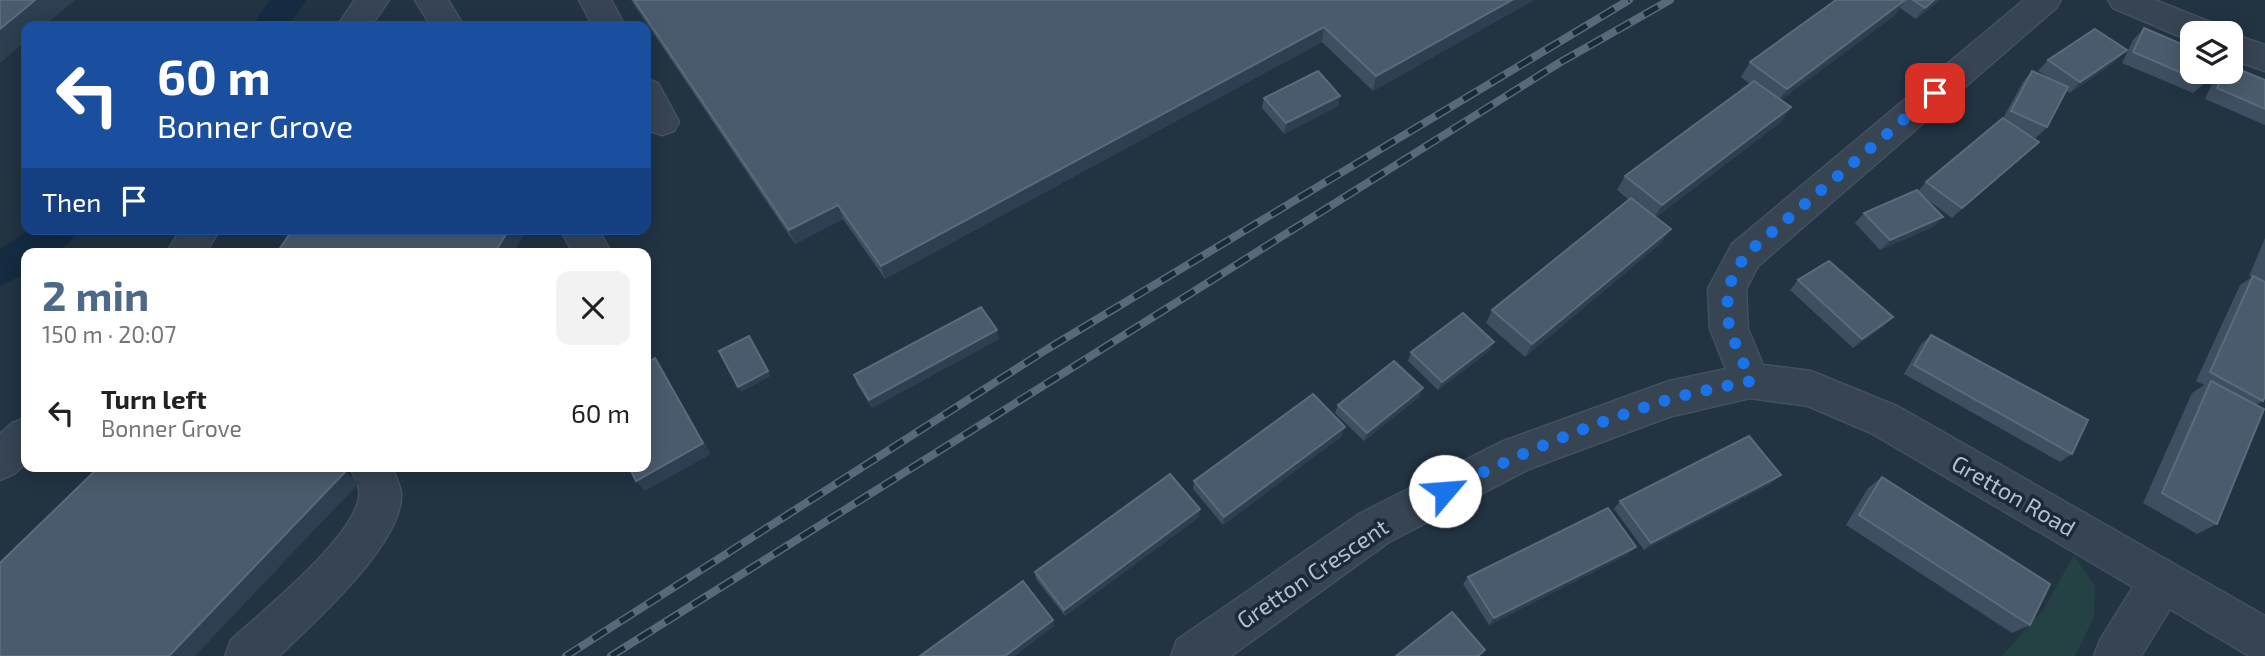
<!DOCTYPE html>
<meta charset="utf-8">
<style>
:root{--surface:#fff;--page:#f2f2f2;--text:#202124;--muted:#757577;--accent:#4d6987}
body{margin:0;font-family:"Exo 2",sans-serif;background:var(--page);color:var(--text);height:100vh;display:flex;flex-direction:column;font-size:26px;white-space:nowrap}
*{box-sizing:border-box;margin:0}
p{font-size:23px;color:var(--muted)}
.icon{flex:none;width:38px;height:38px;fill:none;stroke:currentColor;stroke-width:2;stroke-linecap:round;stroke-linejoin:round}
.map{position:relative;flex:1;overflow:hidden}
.sheet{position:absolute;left:21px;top:248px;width:630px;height:224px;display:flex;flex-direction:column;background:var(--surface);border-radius:14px;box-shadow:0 4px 18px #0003}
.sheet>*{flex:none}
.hud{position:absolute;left:21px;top:21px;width:630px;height:214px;border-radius:14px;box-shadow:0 4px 18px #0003;background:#1a4fa0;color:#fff;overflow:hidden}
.fabs{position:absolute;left:2180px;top:21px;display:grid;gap:14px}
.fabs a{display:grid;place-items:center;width:63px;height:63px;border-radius:14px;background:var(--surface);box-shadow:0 4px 18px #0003;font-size:35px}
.pin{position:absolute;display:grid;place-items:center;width:60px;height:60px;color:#fff;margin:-30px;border-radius:14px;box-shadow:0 4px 10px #0006}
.me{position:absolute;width:77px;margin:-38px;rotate:63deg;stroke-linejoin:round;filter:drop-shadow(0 0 5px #0008)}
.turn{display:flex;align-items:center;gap:24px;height:147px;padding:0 21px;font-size:32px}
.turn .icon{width:91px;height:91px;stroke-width:2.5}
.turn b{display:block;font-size:49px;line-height:60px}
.then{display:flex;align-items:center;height:66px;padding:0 21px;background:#0003;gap:14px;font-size:26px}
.round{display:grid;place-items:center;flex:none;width:74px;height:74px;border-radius:14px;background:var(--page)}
.head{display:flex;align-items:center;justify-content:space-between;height:119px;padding:0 21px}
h1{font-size:42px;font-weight:700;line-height:52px;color:var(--accent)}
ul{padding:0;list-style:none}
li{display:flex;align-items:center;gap:21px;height:91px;padding:0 21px}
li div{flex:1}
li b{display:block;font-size:26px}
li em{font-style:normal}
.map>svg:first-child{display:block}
.green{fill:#244243}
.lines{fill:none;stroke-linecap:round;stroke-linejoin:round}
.canal{fill:#142b41;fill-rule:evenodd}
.minor-casing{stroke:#43505e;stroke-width:3}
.minor{fill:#374452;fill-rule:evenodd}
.rail-casing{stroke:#586979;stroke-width:8}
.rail{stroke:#1c2937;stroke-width:5;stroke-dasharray:16;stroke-linecap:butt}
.wall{fill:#3d4f61}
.shaded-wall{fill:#2d3f50}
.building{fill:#4a5b6d;stroke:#5a6b7c;stroke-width:2}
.route{stroke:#1a73e8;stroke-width:12;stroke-dasharray:0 21.6}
.labels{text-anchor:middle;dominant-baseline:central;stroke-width:7;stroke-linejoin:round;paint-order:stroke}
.street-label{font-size:23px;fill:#b3bfcc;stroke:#1c2937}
</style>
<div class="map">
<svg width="2265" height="656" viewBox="0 0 2265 656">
<rect width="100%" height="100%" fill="#223342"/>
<!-- green -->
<path class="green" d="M2074,555L2095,586L2094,617L2075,656H2002L2043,610Z"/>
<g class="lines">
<!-- canal -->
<g class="canal">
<path d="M270,0H306L288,26H252Z"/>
<path d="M30,229H79C67,252 50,254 26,254V273L0,286V249Z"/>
</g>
<!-- minor casing -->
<g class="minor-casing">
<g id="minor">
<path d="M355,0H389L371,26H337Z"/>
<path d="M415,0H448L464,26H431Z"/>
<path d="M579,0H611L625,26H593Z"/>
<path d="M2024,0H2061L2056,8L1758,266L1746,289L1748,329L1763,365L1811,371L1899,407L2265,616V656H2249L2170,609L2141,656H2094L2100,640L2133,587L1871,433L1808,406L1750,398L1669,417L1529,469L1389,542L1231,656H1171L1177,640L1359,514L1501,442L1669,381L1726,369L1710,329L1708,289L1732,244Z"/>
<path d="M2108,0H2155L2215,24L2219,33H2193V42L2113,8Z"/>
<path d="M2229,33H2231L2265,45V71L2231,59Z"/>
<path d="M646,79L658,83L679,122L674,131L662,135L650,131L646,124Z"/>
<path d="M181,229H220L205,254H166Z"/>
<path d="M560,229H598L612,254H574Z"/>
<path d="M26,418V463L14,474L0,480V434L12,423Z"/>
<path d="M350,467H392C395,475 400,484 401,493C404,543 313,623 279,656H225L231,640C263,611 352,539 359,498C361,487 354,477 350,467Z"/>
</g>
</g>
<!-- minor -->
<use href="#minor" class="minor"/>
<!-- rail casing -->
<g class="rail-casing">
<g id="rail">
<path d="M566,656L1049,348L1629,0"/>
<path d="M611,656L1559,63L1670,0"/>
</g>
</g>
<!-- rail -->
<use href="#rail" class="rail"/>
</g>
<!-- wall -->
<g class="wall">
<path d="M631,0H1534L1373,91L1322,42L885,279L843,219L795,244Z"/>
<path d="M1836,0H1940L1916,19L1900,8L1895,15L1781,100L1791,107L1781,122L1656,217L1662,242L1525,357L1486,323L1492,310L1629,200L1617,190L1625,176L1750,84L1741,77L1750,62Z"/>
<path d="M2144,28L2205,83L2193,93L2122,63L2133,40Z"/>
<path d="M2048,60L2116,61L2070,93L2066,90L2047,127L2036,138L2025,133L2039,142L2028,152L1952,218L1924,197L1933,227L1880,250L1855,223L1864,213L1918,191L1926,182L2003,118L2023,82L2032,71L2050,79L2038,71Z"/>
<path d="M2219,72H2231L2265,80V125L2205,99L2216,75Z"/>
<path d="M1340,96L1338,106L1284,134L1262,108L1264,98Z"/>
<path d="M2265,238V396L2263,401L2256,405L2217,524L2197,534L2143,503L2192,393L2204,385L2196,381L2240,285L2252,277L2249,276Z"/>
<path d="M1798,280L1893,317L1883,327L1853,348L1790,290Z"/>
<path d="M1931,335L2072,454L2060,462L1904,374L1921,344Z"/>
<path d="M999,339L872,408L857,384L854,375Z"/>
<path d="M1494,342L1489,351L1438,390L1408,361L1411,352Z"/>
<path d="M1419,397L1364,441L1335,413L1338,405Z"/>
<path d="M1342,436L1223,525L1193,489L1194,481Z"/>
<path d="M1882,477L2030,625L2012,633L1846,525L1868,488Z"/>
<path d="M1772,483L1644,550L1614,509L1620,501Z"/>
<path d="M1199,517L1065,616L1036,579L1035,572Z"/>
<path d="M1629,554L1489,625L1463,584L1468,577Z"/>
</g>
<!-- shaded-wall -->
<g class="shaded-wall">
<path d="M35,0H75L44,26H26V41L0,63V29Z"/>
<path d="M1512,0H1534L1373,91L1376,76Z"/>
<path d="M1905,0L1895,15L1777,103L1787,89Z"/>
<path d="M1934,0H1940L1916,19L1925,8Z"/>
<path d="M1324,27L1322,42L885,279L881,266Z"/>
<path d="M2127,50L2116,61L2070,93L2080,82Z"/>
<path d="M1340,96L1338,106L1284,134L1286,123Z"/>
<path d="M1791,107L1781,122L1653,219L1662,205Z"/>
<path d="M2039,142L2028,152L1952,218L1962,208Z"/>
<path d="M838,205L843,219L795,244L789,230Z"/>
<path d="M1943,217L1933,227L1880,250L1890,240Z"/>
<path d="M509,229H527L513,254H494Z"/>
<path d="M1671,229L1662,242L1525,357L1532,344Z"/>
<path d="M1893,317L1883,327L1853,348L1862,339Z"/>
<path d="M997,330L999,339L872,408L869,400Z"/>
<path d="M1494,342L1489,351L1438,390L1442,382Z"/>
<path d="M655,358L663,371L711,454L645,491L636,481Z"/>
<path d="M768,371L771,376L741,392L738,387Z"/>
<path d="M1423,388L1419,397L1364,441L1367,433Z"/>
<path d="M1345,427L1342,436L1223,525L1224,517Z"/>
<path d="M345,472L359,483L195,656H169Z"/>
<path d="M1781,475L1772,483L1644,550L1651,543Z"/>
<path d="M1200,509L1199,517L1065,616L1064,610Z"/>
<path d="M1636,547L1629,554L1489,625L1494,618Z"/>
<path d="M1053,620L1054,626L1015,656H1005Z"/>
</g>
<!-- building -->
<g class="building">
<path d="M0,0H35L0,29Z"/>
<path d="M634,0H1512L1376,76L1324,27L881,266L838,205L789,230Z"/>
<path d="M1836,0H1905L1787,89L1750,62Z"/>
<path d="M1913,0H1934L1925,8Z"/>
<path d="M2144,28L2193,49V72H2210L2205,83L2133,52Z"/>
<path d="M2095,29L2127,50L2080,82L2048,60Z"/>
<path d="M2231,66L2265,80V109L2217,88L2224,72H2231Z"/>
<path d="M1318,71L1340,96L1286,123L1264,98Z"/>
<path d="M2032,71L2068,87L2047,127L2011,111Z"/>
<path d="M1754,81L1791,107L1662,205L1625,176Z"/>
<path d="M2003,118L2039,142L1962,208L1926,182Z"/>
<path d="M1917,190L1943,217L1890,240L1864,213Z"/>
<path d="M1631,198L1671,229L1532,344L1492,310Z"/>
<path d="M293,229H509L494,254H276Z"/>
<path d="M1829,261L1893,317L1862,339L1798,280Z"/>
<path d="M2253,276L2265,282V396L2263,401L2210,372Z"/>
<path d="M981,307L997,330L869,400L854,375Z"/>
<path d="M1463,313L1494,342L1442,382L1411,352Z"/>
<path d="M1931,335L2088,420L2072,454L1914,365Z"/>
<path d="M749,336L768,371L738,387L719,351Z"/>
<path d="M655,358L703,443L636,481L629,467H646V363Z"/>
<path d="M1394,361L1423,388L1367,433L1338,405Z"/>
<path d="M2211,381L2264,409L2217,524L2162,493Z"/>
<path d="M1313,394L1345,427L1224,517L1194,481Z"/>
<path d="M1749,436L1781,475L1651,543L1620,501Z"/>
<path d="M99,467H336L345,472L169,656H0V563Z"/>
<path d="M1170,474L1200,509L1064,610L1035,572Z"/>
<path d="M1882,477L2050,584L2030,625L1859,515Z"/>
<path d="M1608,508L1636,547L1494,618L1468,577Z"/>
<path d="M1023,581L1053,620L1005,656H920Z"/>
<path d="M1452,612L1485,650L1478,656H1396Z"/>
</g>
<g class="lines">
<!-- route -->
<path class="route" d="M1445,491C1516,455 1590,424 1667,400C1694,392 1723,387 1751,381L1729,329L1727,289L1745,255L1935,93"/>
</g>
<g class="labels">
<!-- street labels -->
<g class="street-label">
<text transform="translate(2014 495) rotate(30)">Gretton Road</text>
<text transform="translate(1312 573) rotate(-34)">Gretton Crescent</text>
</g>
</g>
</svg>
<div class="fabs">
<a><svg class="icon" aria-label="layers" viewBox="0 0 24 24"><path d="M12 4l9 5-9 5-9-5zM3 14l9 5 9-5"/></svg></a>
</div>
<div class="pin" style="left:1935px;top:93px;background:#d93025"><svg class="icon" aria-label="arrive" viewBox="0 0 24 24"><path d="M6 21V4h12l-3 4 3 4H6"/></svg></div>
<svg class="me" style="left:1445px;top:491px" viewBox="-20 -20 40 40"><circle r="19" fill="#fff"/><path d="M0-13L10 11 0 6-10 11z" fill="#1a73e8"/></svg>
<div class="hud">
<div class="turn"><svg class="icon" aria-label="left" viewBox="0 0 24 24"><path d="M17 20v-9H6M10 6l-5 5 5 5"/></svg><div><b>60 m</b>Bonner Grove</div></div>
<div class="then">Then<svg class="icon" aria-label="arrive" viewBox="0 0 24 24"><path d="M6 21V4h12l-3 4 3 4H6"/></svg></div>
</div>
<section class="sheet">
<div class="head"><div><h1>2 min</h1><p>150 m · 20:07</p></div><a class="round"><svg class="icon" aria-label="close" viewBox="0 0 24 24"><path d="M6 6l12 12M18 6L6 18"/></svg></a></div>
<ul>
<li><svg class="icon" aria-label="left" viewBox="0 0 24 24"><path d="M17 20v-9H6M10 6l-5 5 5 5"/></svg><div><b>Turn left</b><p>Bonner Grove</p></div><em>60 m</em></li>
</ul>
</section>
</div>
